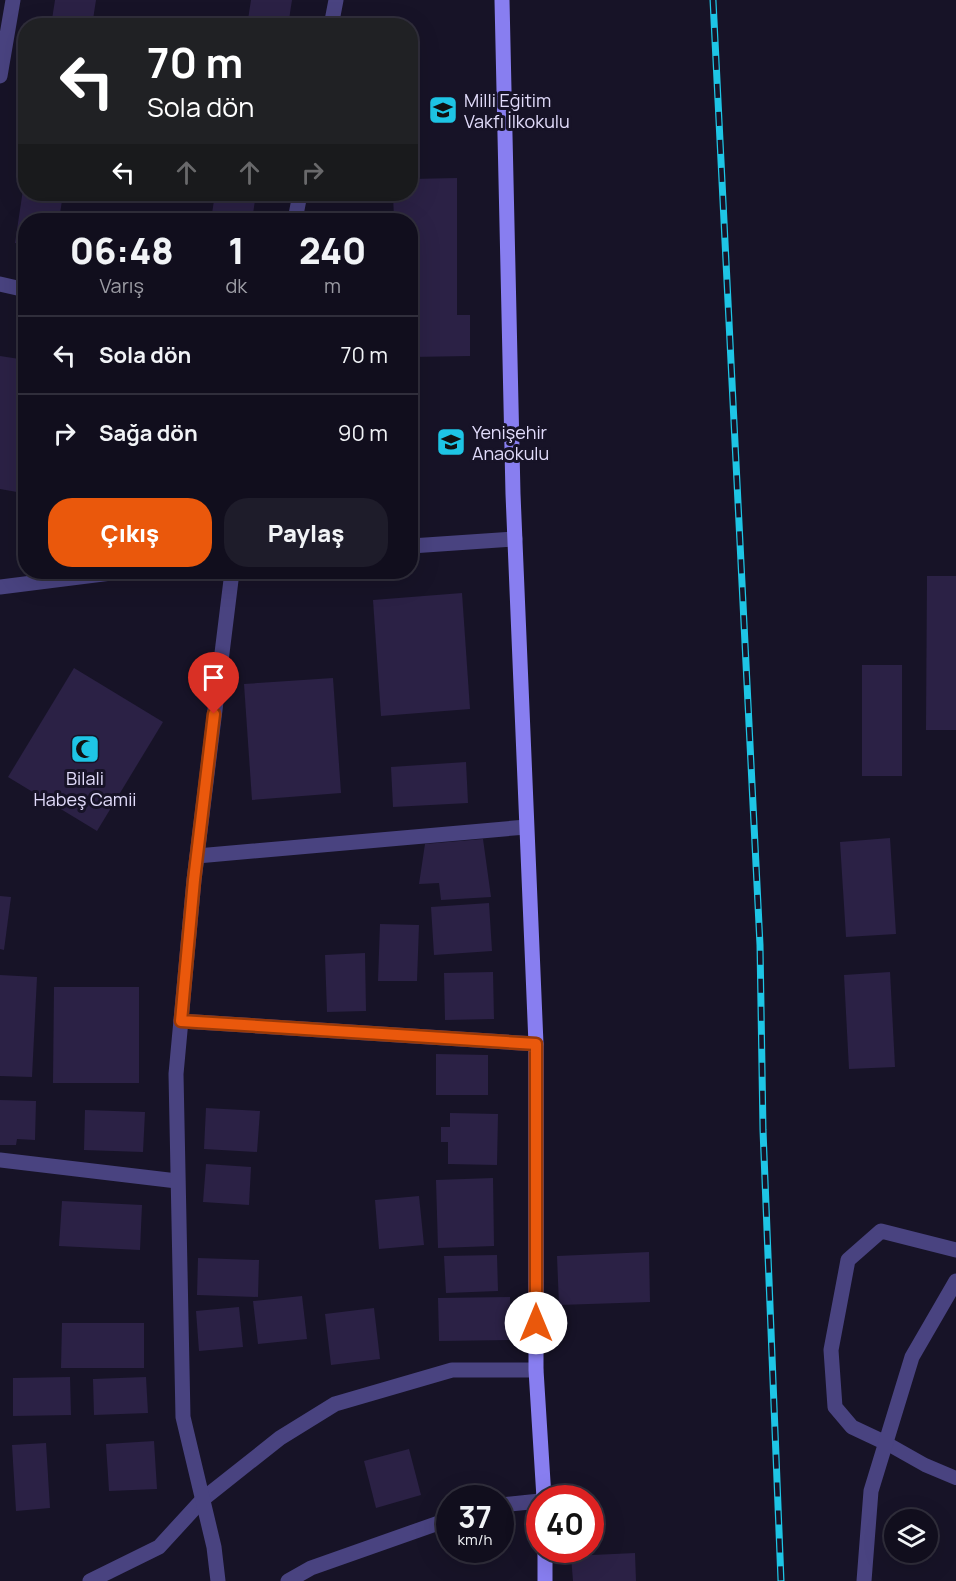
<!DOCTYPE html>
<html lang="tr">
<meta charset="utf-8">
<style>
:root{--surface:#110e1d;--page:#1e1c2a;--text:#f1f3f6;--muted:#9c9ca4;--line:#302e3b;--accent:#ea580c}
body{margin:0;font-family:Manrope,sans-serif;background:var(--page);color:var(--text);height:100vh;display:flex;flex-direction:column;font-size:22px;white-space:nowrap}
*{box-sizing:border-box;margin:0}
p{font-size:20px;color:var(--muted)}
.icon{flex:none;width:33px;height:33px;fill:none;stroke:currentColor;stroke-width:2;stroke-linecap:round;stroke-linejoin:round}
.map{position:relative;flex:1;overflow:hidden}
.drawer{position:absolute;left:18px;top:213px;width:400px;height:366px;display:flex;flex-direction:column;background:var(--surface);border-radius:24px;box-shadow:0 6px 24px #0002,0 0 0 2px var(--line)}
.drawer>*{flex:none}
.top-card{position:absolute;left:18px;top:18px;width:400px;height:183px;border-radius:24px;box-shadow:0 6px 24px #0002,0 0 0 2px var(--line);background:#202124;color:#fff;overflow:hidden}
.tools{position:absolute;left:884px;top:1509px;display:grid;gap:12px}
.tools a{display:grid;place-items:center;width:54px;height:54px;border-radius:50%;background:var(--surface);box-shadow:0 6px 24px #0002,0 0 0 2px var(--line);font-size:30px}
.speed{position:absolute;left:436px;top:1485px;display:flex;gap:12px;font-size:30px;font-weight:700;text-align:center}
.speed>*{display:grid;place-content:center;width:78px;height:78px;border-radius:50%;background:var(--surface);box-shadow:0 6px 24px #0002,0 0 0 2px var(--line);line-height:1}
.speed small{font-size:15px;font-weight:400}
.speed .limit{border:9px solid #d22;background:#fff;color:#111}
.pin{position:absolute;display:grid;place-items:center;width:51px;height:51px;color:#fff;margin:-62px -26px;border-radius:50% 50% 50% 0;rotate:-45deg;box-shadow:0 0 6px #0007}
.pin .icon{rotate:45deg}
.me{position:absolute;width:66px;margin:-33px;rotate:0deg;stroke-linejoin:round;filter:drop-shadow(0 0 4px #0008)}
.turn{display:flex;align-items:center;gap:21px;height:126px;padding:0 30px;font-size:27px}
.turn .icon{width:78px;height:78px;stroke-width:2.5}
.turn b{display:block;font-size:42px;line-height:51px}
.lanes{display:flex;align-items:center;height:57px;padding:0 30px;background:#0003;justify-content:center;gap:30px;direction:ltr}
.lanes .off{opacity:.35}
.eta{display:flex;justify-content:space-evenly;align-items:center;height:102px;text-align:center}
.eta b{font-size:36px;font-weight:800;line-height:42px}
.action{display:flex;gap:12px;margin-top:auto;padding:12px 30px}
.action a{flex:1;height:69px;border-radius:24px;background:var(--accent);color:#fff;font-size:24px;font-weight:800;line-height:69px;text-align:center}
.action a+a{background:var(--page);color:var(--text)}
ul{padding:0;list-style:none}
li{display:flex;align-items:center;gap:18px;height:78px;padding:0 30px;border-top:2px solid var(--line)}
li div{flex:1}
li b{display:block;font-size:22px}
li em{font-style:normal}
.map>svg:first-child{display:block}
.building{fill:#2b2145}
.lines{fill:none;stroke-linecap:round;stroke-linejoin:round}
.lane{stroke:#494380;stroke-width:14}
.street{stroke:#494380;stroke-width:15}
.secondary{stroke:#887ef0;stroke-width:15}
.rail-casing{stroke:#1ec5e5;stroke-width:7}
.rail{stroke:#171327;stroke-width:4.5;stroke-dasharray:14;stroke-linecap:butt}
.route-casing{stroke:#983908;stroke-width:15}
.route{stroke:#ea580c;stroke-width:10}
.labels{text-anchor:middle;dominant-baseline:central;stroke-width:6;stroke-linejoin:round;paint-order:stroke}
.poi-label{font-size:18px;fill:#e2dcfb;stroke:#171327;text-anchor:start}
</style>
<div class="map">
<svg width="956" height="1581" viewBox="0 0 956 1581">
<rect width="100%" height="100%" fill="#171327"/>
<!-- building -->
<g class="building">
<path d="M55,0H96L92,26H51Z"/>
<path d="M251,0H292L288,26H247Z"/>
<path d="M457,178V315H470V356L411,357V220H394L393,194H411V179Z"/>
<path d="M24,183L26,194H63L59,220H26V244L15,243Z"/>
<path d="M215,194H256L252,220H211Z"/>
<path d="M0,356L26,360V434L17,492L0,489Z"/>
<path d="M927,576H956V730H926Z"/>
<path d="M462,593L470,709L381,716L373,600Z"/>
<rect x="862" y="665" width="40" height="111"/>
<path d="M74,668L163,722L97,831L8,777Z"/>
<path d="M333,678L341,793L252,800L244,684Z"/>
<path d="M466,762L468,803L393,807L391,767Z"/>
<path d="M890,838L896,934L846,937L840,842Z"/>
<path d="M483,839L491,897L441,900L439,883L419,884L425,844Z"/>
<path d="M0,896L11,897L4,950L0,949Z"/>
<path d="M489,903L492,951L434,955L431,907Z"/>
<path d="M380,924L419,925L417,981H378Z"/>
<path d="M365,953L366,1011L327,1012L325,955Z"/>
<path d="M493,972L494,1019L445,1020L444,973Z"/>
<path d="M890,972L895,1067L849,1069L844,975Z"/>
<path d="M0,975L37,977L32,1077L0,1076Z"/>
<path d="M54,987H139V1083H53Z"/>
<path d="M436,1054L488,1055V1095H436Z"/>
<path d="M0,1100L36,1101L35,1140L17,1139L16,1145H0Z"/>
<path d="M206,1108L260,1111L257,1152L204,1149Z"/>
<path d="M85,1110L145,1112L143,1152L84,1150Z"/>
<path d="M450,1113L498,1114L497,1165L448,1164V1142H441V1127H450Z"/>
<path d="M206,1164L251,1167L249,1205L203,1202Z"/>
<path d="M493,1178L494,1246L438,1248L436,1180Z"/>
<path d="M419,1196L424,1245L379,1249L375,1200Z"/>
<path d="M62,1201L142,1205L140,1250L59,1246Z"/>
<path d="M649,1252L650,1302L559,1305L557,1256Z"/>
<path d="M497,1255L498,1291L446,1293L444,1256Z"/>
<path d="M198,1258L259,1260L258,1297L197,1295Z"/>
<path d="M302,1296L307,1339L258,1344L253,1301Z"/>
<path d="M510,1297L511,1340L439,1341L438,1298Z"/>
<path d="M239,1307L243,1347L199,1351L196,1311Z"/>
<path d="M374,1308L380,1359L331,1365L325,1314Z"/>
<path d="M62,1323H144V1368H61Z"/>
<path d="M70,1377L71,1415L13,1416V1378Z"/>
<path d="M146,1377L148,1413L94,1415L93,1379Z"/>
<path d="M154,1441L157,1489L109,1491L106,1444Z"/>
<path d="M46,1443L50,1508L16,1511L12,1445Z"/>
<path d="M409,1449L421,1495L376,1508L364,1461Z"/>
<path d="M635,1553L636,1581H573L571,1556Z"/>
</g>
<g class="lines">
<!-- lane -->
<path class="lane" d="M886,1443L925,1465L956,1478"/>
<!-- street -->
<g class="street">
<path d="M331,26L336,0"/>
<path d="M0,76L13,0"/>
<path d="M295,220L300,194"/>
<path d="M0,284L26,290"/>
<path d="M411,546L515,539"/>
<path d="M0,587L119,572"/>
<path d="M197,856L526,827"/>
<path d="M181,1021L536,1044"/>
<path d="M0,1160L177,1181"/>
<path d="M886,1443L852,1427L835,1407L831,1350L848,1260L881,1231L956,1250"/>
<path d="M501,1505L540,1501"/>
<path d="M90,1581L159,1547L203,1499L280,1438L335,1404L452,1370H536"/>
<path d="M218,1581L214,1547L183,1417L176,1074L194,880L232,572"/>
<path d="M288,1581L311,1568L450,1519"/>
<path d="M864,1581L871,1491L912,1357L956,1281"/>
</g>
<!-- secondary -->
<g class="secondary">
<path d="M502,0L513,494L536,1044V1370L544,1498"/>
<path d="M545,1550V1581"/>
</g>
<!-- rail casing -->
<g class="rail-casing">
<path id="rail" d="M713,0L760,945L763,1130L781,1581"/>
</g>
<!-- rail -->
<use href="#rail" class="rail"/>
</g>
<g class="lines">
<!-- route casing -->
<g class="route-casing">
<path id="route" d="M214,714L194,880L181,1021L536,1044V1323"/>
</g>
<!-- route -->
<use href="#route" class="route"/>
</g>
<!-- icons -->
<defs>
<g id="school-square" transform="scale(1.5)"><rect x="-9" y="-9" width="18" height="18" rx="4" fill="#1ec5e5" stroke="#171327"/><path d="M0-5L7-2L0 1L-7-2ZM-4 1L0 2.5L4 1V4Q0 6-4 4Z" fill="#111"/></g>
<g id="mosque-square" transform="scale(1.5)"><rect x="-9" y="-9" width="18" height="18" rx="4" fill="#1ec5e5" stroke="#171327"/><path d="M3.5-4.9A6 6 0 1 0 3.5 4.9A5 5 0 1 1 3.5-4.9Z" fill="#111"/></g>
</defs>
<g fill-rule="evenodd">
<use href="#school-square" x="443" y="110"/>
<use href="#school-square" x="451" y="442"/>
<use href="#mosque-square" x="85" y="749"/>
</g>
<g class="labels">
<!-- poi labels -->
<g class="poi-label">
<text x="464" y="100">Milli Eğitim<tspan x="464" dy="21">Vakfı İlkokulu</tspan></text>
<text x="472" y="432">Yenişehir<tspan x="472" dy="21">Anaokulu</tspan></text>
<text x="85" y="778" text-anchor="middle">Bilali<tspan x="85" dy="21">Habeş Camii</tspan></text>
</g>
</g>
</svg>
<div class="tools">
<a><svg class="icon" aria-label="layers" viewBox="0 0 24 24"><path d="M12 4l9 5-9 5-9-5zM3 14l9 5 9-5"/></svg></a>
</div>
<div class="speed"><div>37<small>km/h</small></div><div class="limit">40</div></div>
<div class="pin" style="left:214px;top:714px;background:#d93025"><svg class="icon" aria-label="arrive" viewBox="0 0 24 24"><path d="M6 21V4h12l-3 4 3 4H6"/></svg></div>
<svg class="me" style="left:536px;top:1323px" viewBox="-20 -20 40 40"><circle r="19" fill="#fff"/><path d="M0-13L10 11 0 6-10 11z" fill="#ea580c"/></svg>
<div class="top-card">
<div class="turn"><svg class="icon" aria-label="left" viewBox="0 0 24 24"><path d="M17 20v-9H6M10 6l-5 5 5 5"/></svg><div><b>70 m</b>Sola dön</div></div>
<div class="lanes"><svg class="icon" aria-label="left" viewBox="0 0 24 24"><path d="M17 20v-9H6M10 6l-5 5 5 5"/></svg><svg class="icon off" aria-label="ahead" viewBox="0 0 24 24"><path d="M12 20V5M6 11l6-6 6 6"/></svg><svg class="icon off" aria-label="ahead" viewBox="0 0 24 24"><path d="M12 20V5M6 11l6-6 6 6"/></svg><svg class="icon off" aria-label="right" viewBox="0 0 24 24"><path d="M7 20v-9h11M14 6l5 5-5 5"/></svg></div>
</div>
<section class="drawer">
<div class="eta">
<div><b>06:48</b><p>Varış</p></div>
<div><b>1</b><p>dk</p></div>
<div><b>240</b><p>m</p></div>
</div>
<ul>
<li><svg class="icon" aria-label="left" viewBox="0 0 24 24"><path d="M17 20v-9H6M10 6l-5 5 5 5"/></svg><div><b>Sola dön</b></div><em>70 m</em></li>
<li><svg class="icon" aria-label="right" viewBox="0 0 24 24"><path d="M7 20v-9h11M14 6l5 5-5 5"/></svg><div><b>Sağa dön</b></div><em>90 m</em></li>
</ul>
<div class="action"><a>Çıkış</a><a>Paylaş</a></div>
</section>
</div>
